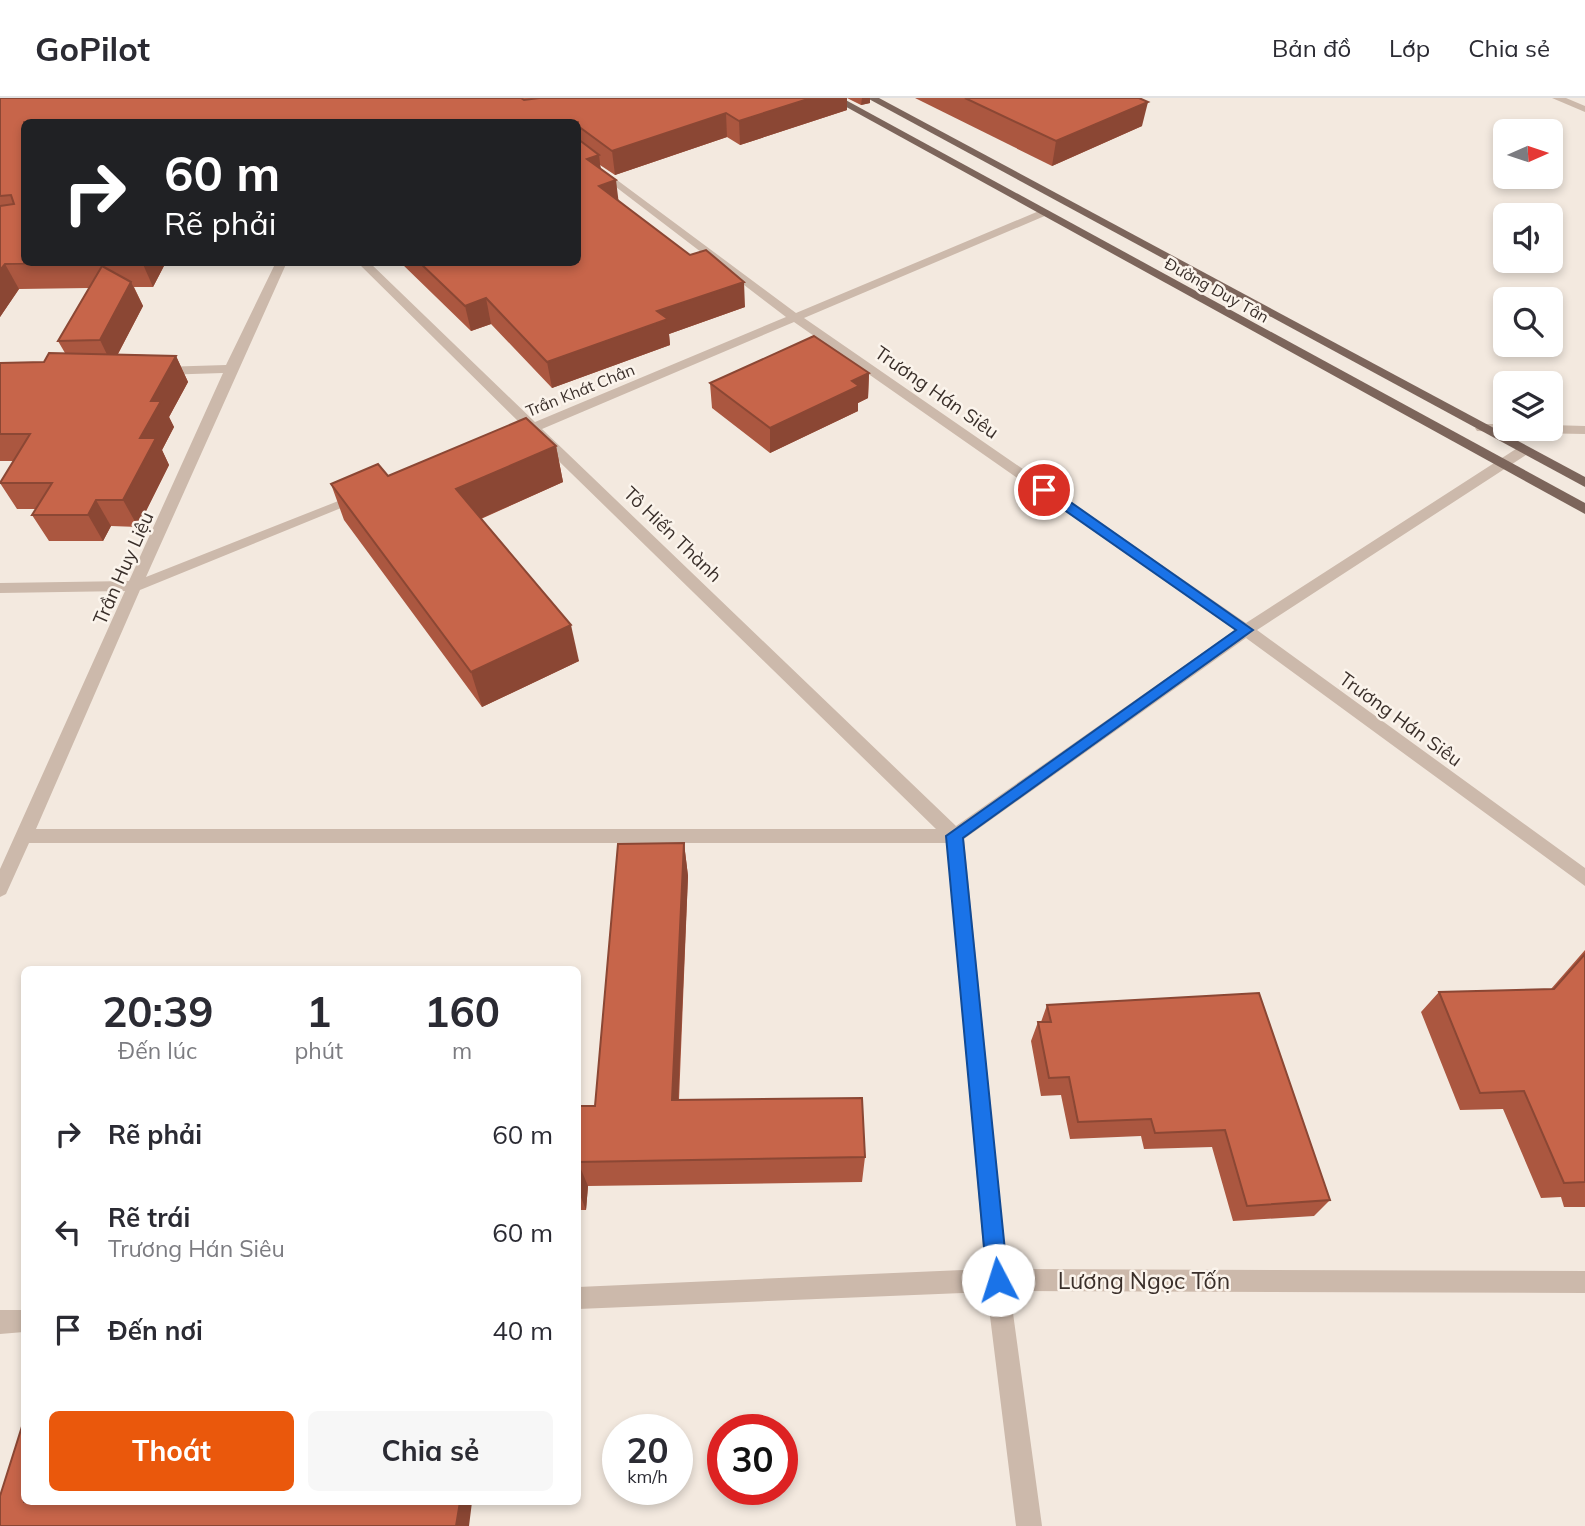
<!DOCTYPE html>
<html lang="vi">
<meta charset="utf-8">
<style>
:root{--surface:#fff;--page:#f7f7f7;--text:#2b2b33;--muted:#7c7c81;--line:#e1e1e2;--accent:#ea580c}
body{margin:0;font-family:Mulish,sans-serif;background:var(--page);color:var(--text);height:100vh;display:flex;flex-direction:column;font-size:26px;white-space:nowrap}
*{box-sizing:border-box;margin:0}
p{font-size:23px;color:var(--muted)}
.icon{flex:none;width:38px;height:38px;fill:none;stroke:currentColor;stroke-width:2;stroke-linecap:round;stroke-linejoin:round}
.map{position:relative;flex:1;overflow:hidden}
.panel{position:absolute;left:21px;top:868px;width:560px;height:539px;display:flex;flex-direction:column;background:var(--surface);border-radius:10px;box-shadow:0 4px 10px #0003}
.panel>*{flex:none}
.top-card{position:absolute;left:21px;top:21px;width:560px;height:147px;border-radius:10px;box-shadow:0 4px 10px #0003;background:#202124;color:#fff;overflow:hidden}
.needle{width:46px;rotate:87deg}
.fabs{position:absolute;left:1493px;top:21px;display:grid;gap:14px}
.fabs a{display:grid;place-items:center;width:70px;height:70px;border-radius:10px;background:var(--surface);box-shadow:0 4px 10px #0003;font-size:35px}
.speed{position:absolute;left:602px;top:1316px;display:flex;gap:14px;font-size:35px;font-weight:700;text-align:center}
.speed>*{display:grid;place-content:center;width:91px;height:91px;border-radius:50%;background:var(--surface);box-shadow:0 4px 10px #0003;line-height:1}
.speed small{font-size:18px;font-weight:400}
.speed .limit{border:10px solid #d22;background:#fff;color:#111}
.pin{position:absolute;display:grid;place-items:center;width:60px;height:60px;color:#fff;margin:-30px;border:4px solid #fff;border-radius:50%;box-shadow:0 2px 7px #0007}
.me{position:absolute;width:77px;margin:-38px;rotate:355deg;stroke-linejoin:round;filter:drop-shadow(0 0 5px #0008)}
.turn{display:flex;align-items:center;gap:24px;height:147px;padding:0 28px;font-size:32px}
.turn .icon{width:91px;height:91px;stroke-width:2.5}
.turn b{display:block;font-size:49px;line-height:60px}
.eta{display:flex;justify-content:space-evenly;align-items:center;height:119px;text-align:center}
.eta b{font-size:42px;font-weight:700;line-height:49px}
.button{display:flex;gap:14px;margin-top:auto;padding:14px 28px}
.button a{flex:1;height:80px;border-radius:10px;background:var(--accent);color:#fff;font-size:28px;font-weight:700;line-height:80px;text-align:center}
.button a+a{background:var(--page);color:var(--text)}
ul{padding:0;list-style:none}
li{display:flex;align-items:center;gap:21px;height:98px;padding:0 28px}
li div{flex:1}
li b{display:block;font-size:26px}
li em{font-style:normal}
header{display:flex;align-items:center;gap:42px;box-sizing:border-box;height:98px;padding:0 35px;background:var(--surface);border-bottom:2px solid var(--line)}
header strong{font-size:33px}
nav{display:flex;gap:38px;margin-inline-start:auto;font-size:24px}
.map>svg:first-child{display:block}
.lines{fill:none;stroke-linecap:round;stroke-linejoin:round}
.minor{fill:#ccb9ab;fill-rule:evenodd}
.major{fill:#7c655b;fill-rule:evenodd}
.wall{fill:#ab5740}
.shaded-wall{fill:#8b4734}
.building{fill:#c7654a;stroke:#8b4734;stroke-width:2}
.route{fill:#1a73e8;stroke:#114b97;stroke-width:2}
.labels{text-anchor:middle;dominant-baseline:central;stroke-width:5;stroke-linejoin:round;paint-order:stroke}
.far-street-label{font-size:16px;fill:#3a2f2a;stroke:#fbf4ec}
.street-label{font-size:19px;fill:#3a2f2a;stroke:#fbf4ec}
.near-street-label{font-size:23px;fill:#3a2f2a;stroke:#fbf4ec}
</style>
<header>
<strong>GoPilot</strong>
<nav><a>Bản đồ</a><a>Lớp</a><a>Chia sẻ</a></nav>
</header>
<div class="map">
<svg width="1585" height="1428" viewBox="0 0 1585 1428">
<rect width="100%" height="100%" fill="#f3e9df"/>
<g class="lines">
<!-- minor -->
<g class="minor">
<path d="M1552,0H1566L1585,8V14Z"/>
<path d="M578,53L796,215L1039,113H1047V117L804,220L1246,525L1519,349H1529V355L1257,532L1585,770V788L1246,540L964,741L1007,1171L1585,1173V1195L1010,1193L1042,1428H1016L987,1194L578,1211V1189L985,1171L947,745H29L6,796L0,799V771L125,493L0,495V485L129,483L223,275L161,277L155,273L161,269L226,267L276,164H287L146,479L356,396L361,395L368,399L140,492L36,731H936L531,336L514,342L509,341V335L524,329L357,164H369L535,324L786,219L578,60ZM794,224L1235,532L956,728L542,331Z"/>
<path d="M1482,326H1505V331H1511L1505,334L1477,333L1475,330Z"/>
<path d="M1550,327L1585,328V336L1528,335L1521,331H1550Z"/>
<path d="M0,1212H24V1234L0,1236Z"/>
</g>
<!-- major -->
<g class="major">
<path d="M830,0H842L1585,405V416Z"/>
<path d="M867,0H879L1585,379V389Z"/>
</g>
</g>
<!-- wall -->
<g class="wall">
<path d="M0,0H847V12L740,47L727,39L615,77L600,67L601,71L619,103L745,209L669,236L670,247L552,290L491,226L471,233L400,164H578V24H24V164H166L153,189H134L143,208L118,256L176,258L188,284L169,319L174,329L162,352L169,367L138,429L111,428L103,443H49L32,417L36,411H17L0,385L14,363H0V265L44,264L65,255L58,243L89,190L19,191L0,219Z"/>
<path d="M847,0H870V5L861,7Z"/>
<path d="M915,0H1140L1142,28L1052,68Z"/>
<path d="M869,275L868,300L858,305V313L770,355L712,310L710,285Z"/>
<path d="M556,348L563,384L481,421L579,563L482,609L344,422L331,386L388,378Z"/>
<path d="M684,745L688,778L679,1002L865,1059L862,1084L588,1088L586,1112H578V1008H595Z"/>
<path d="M1585,852V1109H1564L1561,1099L1541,1100L1503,1011L1460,1012L1421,914L1439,894L1551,891Z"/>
<path d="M1047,907L1330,1102L1314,1118L1233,1123L1212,1049L1144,1051L1141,1038L1070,1041L1061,997L1041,998L1031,943L1038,924H1041Z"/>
</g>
<!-- shaded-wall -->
<g class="shaded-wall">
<path d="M811,0H847V12L740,47L739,23Z"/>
<path d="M862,0H870V5L861,7Z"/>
<path d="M1148,4L1142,28L1052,68L1056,43Z"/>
<path d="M726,15L727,39L615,77L612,53Z"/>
<path d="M599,57L602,82L587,61Z"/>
<path d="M616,82L619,107L599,88Z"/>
<path d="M142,164H166L153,189Z"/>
<path d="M5,166L19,191L0,219V172Z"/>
<path d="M131,184L143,208L112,267L100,242Z"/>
<path d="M744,184L745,209L669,236L670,247L552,290L547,264L657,213Z"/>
<path d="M486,200L491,226L471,233L465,208Z"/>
<path d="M176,258L188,284L169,319L174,329L162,352L169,367L138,429L123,402L151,303Z"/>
<path d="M869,275L868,300L858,305V313L770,355V330L852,283Z"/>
<path d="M556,348L563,384L466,427L456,391Z"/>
<path d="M96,402L111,428L103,443L88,417Z"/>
<path d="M571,527L579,563L482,609L471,574Z"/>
<path d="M684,745L688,778L677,1028L672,1002Z"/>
<path d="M578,1064L588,1088L586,1112L578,1092Z"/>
<path d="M460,1404H472L469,1428H456Z"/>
</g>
<!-- building -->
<g class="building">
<path d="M0,0H521L524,2L539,0H811L739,23L726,15L612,53L578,28V24H24V164H74L5,166L0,172V108L14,106L11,97L0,98Z"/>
<path d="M965,0H1139L1148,4L1056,43Z"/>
<path d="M578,41L599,57L587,61L616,82L599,88L690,157L706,152L744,184L657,213L668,221L547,264L486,200L465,208L419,164H578Z"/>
<path d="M102,168L131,184L100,242L58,243Z"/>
<path d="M814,238L869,275L852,283L859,288L770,330L710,285Z"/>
<path d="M49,255L176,258L151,303H161L140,340H156L123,402H96L88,417H32L52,385H0L30,336H0V265L44,264Z"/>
<path d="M526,320L556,348L456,391L571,527L471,574L331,386L378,366L388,378Z"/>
<path d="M684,745L672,1002L862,1000L865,1059L578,1064V1069V1008H595L618,746Z"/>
<path d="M1585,856V1084L1564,1085L1524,993L1480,995L1439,894L1554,891Z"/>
<path d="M1259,895L1330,1102L1247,1108L1225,1032L1155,1035L1151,1021L1078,1024L1069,979L1049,980L1038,924H1051L1047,907Z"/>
<path d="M24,1322V1404H460L456,1428H0V1398Z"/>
</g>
<!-- route -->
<path class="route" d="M1040,389H1049L1253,532L963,740L1008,1182L1005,1189L998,1192L990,1189L987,1182L946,738L1236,532L1040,395Z"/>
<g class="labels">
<!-- far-street labels -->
<g class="far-street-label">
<text transform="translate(1217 192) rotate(29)">Đường Duy Tân</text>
<text transform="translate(580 292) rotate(-22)">Trần Khát Chân</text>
</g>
<!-- street labels -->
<g class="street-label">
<text transform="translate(937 294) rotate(35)">Trương Hán Siêu</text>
<text transform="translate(673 436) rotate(44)">Tô Hiến Thành</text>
<text transform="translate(123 470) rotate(-66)">Trần Huy Liệu</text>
<text transform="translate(1401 621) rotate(36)">Trương Hán Siêu</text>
</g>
<!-- near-street labels -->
<g class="near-street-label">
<text x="1144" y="1182">Lương Ngọc Tốn</text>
</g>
</g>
</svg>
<div class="fabs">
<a><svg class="needle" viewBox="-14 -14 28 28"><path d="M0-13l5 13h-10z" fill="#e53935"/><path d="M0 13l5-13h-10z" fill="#7c7c81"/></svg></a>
<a><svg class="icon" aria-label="sound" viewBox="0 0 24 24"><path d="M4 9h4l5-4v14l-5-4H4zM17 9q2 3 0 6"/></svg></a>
<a><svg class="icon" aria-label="search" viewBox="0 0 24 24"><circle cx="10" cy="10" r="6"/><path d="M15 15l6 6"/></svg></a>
<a><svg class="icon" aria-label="layers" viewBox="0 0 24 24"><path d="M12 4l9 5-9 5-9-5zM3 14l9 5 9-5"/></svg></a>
</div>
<div class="speed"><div>20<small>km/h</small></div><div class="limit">30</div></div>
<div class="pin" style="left:1044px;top:392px;background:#d93025"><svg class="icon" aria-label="arrive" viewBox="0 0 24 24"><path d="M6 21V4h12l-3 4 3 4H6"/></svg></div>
<svg class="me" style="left:998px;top:1182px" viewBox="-20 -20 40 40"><circle r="19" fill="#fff"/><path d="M0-13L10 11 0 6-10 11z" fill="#1a73e8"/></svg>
<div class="top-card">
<div class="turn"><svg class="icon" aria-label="right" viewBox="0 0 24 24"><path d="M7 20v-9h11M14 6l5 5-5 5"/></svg><div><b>60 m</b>Rẽ phải</div></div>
</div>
<section class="panel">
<div class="eta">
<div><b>20:39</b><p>Đến lúc</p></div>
<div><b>1</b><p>phút</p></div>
<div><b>160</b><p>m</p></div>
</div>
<ul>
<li><svg class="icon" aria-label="right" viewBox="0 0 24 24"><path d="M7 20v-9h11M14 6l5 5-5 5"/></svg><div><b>Rẽ phải</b></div><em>60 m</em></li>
<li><svg class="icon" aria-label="left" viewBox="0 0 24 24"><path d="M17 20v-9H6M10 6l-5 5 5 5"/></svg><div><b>Rẽ trái</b><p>Trương Hán Siêu</p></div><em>60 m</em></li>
<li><svg class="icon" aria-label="arrive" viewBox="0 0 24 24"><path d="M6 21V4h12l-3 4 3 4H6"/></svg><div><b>Đến nơi</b></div><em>40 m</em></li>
</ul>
<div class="button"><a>Thoát</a><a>Chia sẻ</a></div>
</section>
</div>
